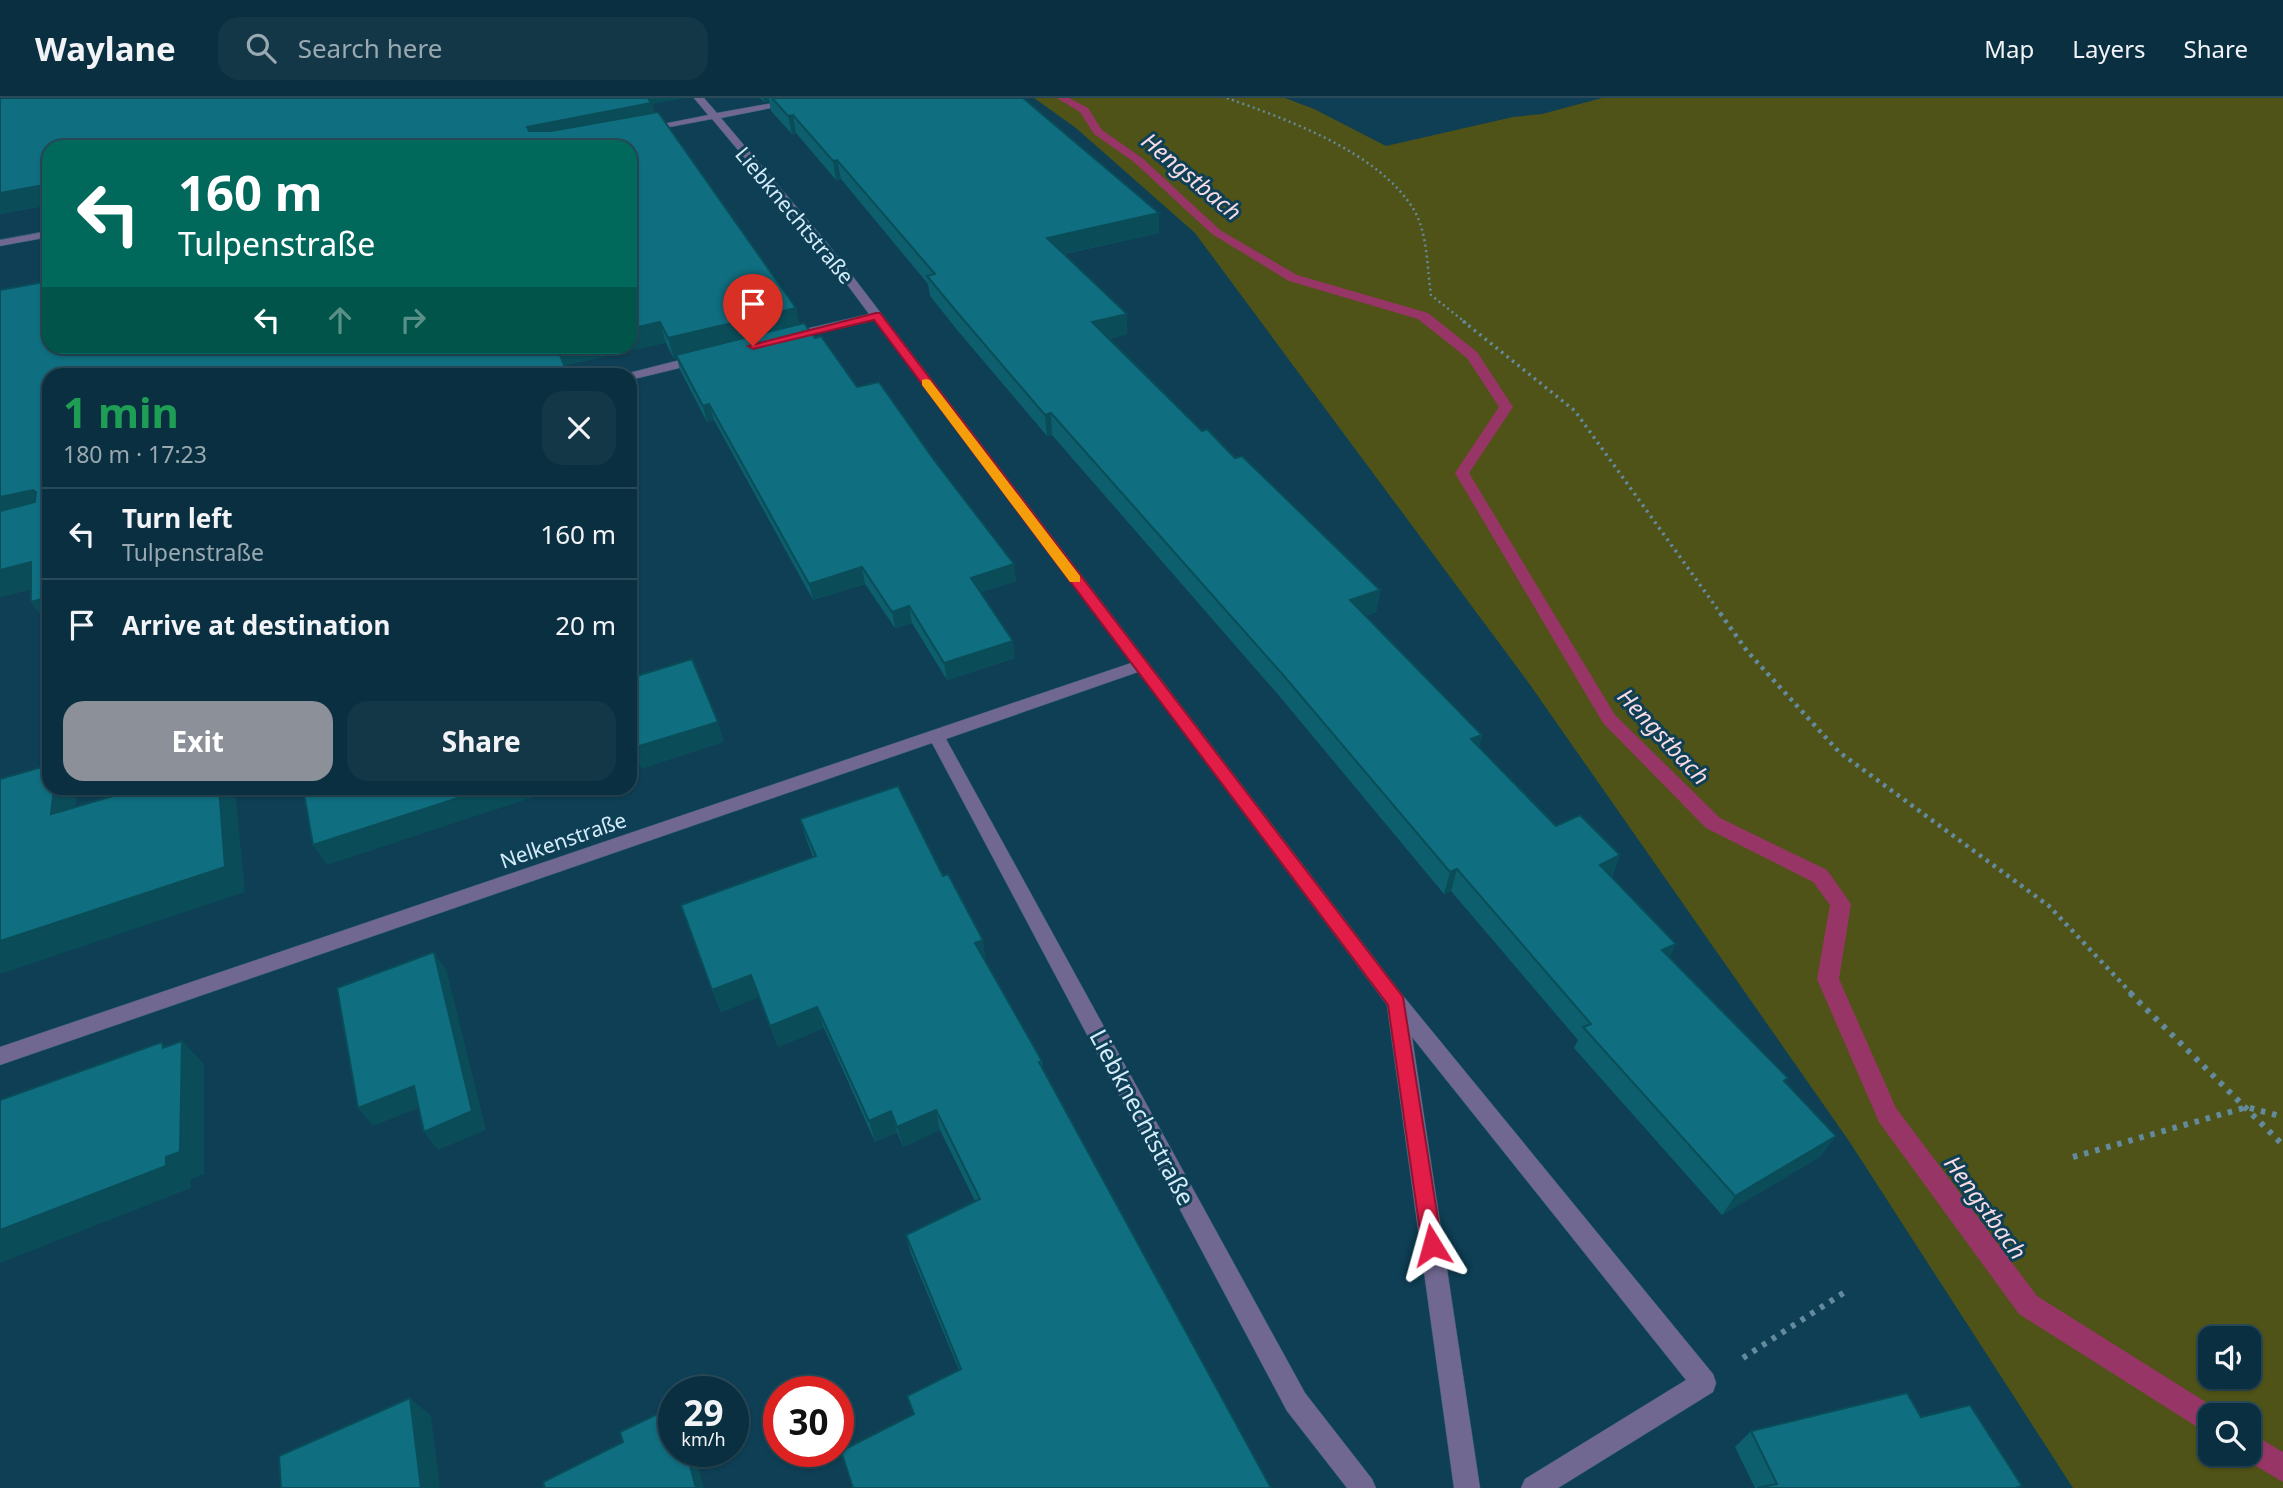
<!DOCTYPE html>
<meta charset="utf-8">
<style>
:root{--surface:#0a2f40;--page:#133747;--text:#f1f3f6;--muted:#99a9b1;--line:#2a4a59;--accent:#8c9099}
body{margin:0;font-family:"Noto Sans",sans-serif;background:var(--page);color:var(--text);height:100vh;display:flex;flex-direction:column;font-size:26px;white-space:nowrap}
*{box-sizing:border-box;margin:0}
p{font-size:23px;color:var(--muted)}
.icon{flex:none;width:38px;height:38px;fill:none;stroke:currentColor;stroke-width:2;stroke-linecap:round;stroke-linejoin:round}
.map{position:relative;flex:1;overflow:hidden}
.sheet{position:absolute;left:42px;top:270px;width:595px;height:427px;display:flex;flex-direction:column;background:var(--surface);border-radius:21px;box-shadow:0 2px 5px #0004,0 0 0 2px var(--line)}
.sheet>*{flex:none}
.top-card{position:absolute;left:42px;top:42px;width:595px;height:214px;border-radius:21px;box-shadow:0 2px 5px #0004,0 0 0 2px var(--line);background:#00695c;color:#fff;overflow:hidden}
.controls{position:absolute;left:2198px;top:1228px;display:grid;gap:14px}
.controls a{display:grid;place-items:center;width:63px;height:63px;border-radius:14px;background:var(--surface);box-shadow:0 2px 5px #0004,0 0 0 2px var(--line);font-size:35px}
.speed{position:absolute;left:658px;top:1278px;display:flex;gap:14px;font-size:35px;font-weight:700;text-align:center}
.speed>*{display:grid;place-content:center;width:91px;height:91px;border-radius:50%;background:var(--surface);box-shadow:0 2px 5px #0004,0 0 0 2px var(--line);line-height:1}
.speed small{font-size:18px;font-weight:400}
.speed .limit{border:10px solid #d22;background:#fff;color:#111}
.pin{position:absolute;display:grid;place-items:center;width:60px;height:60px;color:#fff;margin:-72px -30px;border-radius:50% 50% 50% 0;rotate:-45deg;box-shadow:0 0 7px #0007}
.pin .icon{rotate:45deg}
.me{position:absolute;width:77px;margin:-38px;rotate:352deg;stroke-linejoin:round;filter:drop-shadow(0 0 5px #0008)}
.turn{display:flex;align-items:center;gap:24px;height:147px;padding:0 21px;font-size:32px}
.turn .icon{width:91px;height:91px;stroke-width:2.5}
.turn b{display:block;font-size:49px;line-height:60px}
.lanes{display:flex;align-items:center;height:66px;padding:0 21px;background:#0003;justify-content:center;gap:35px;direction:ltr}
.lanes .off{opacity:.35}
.round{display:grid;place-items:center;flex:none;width:74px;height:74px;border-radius:21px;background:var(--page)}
.summary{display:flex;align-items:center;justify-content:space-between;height:119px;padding:0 21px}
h1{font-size:42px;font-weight:700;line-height:52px;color:#1e9e55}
.primary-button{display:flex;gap:14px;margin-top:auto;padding:14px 21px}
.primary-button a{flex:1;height:80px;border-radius:21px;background:var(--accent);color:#fff;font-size:28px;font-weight:700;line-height:80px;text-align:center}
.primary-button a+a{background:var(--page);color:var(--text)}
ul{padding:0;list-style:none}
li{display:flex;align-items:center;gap:21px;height:91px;padding:0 21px;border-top:2px solid var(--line)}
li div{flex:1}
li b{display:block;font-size:26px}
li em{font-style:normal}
header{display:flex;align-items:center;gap:42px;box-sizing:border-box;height:98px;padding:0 35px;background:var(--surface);border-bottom:2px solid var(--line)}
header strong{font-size:33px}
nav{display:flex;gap:38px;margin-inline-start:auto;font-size:24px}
.search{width:490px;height:63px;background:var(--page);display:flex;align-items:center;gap:18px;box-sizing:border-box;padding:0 24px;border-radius:21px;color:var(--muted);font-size:26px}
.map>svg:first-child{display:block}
.green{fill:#4f5317;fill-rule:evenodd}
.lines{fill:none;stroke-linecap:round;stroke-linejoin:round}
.stream{fill:#973666;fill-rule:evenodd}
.minor-casing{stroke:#325e73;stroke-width:1}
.path-far3{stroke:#648a9d;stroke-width:2.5;stroke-dasharray:2 3.5;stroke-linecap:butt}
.path-far2{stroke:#648a9d;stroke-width:3.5;stroke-dasharray:2.5 4.5;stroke-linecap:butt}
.path-far1{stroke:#648a9d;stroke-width:4.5;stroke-dasharray:3.5 5;stroke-linecap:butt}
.path{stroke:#648a9d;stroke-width:6;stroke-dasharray:4.5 7;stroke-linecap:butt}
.minor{fill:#706890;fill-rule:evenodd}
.wall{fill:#0d5f6d}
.shaded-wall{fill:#0a4d59}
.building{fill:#0f6e7f;stroke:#0a4d59;stroke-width:2}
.route{fill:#e11d48;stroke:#92132f;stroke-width:2}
.slow{fill:#f59e0b}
.labels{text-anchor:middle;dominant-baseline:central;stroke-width:6;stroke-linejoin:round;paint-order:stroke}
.street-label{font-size:21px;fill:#d4ecfa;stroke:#0e3f55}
.water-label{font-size:23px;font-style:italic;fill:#f7dbe5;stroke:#0e3f55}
.near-street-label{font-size:24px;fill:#d4ecfa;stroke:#0e3f55}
</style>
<header>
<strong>Waylane</strong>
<div class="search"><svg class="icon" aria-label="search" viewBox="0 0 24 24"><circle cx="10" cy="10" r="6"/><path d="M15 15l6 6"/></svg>Search here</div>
<nav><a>Map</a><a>Layers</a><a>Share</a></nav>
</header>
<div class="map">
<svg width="2283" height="1390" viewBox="0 0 2283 1390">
<rect width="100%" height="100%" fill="#0e3f55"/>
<!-- green -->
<path class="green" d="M1034,0H1285L1314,11L1386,48L1513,19L1542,16L1602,0H2283V1390H2073L1849,1043L1528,584L1195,135L1076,30ZM2210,1241H2249V1279H2210ZM2210,1318H2249V1356H2210Z"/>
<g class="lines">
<!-- stream -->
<g class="stream">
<path d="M1057,0H1069L1088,10L1102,32L1142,60L1220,132L1297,177L1428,215L1477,254L1513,309L1469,375L1615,617L1720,720L1827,772L1851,806L1839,881L1896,1010L2037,1198L2220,1313L2222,1318H2210V1337L2019,1216L1879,1024L1817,881L1830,807L1813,784L1706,730L1603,625L1455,375L1499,309L1467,260L1418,221L1289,183L1212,136L1134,64L1094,36L1080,14Z"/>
<path d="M2249,1334L2283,1354V1384L2239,1358L2249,1356Z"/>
</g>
<!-- minor casing -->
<g class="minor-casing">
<g id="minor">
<path d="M694,0H704L717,15L801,0H821L721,20L828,146L1404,899L1713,1276L1716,1285L1713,1294L1558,1390H1521L1525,1381L1686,1282L1412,939L1480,1390H1454L1387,907L1138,574L946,641L1305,1295L1372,1381L1376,1390H1347L1287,1313L932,645L0,967V949L1131,565L874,222L784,242V236L869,216L820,150L712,21L643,34L638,31L708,17Z"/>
<path d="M49,133V139L0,148V142Z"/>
<path d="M700,257L704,258V264L630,282V276H625Z"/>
</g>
</g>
<!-- path-far3 -->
<path class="path-far3" d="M1227,0C1288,22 1379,54 1414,112C1428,136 1427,171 1431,197L1466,225"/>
<!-- path-far2 -->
<path class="path-far2" d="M1463,223L1575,313L1721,516"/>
<!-- path-far1 -->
<path class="path-far1" d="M1720,515L1747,553L1839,654L2049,808L2132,896"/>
<!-- path -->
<g class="path">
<path d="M2130,895L2283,1047"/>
<path d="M2073,1059L2247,1009L2283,1019"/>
<path d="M1743,1260L1845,1194"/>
</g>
<!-- minor -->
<use href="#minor" class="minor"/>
</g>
<!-- wall -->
<g class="wall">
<path d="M0,0L652,6L654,15L796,210L799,227L815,240L857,289L1016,483L981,494L1015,560L947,582L912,525L895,530L865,486L813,502L714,322L707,324L680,272L677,261H674L666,245L49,276V526H48L31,504V491L0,499L49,248L630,49H49V107L0,116Z"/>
<path d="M760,0H1023L1159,135L1064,156L1127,216V236L1109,241L1202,333L1235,360L1380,492L1376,514L1365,518L1482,637L1479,649L1556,728L1620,757L1612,778L1670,859L1785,984L1821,1058L1722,1117L1574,950L1578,942L1451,793L1444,796L1281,600L1052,337L1047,338L958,233L930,198L928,186L841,81L836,82L796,35L792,36L771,13L769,3L764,4Z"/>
<path d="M800,721L986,864L1042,963L1043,973L1271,1390L914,1316L907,1298L959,1272L911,1156L906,1137L975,1103L940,1032L903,1049L897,1034L875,1044L824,930L778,949L759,899L721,914L712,892L813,759L807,743Z"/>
<path d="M1921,1319L2022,1388L2018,1390H1755L1735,1349L1751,1333Z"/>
</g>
<!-- shaded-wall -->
<g class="shaded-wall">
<path d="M643,0H685L652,6L656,23L533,47L527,29Z"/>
<path d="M763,0H769V3L764,4Z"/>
<path d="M793,17L796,35L792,36L788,18Z"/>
<path d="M837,62L841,81L836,82L833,63Z"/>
<path d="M49,86V107L0,116V95Z"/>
<path d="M1159,115V135L1048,159L1047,140Z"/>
<path d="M796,210L800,230L676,257L677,261H674L668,240Z"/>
<path d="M1127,216V236L1093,245L1092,224Z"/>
<path d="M660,224L666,245L563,268L556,248H630V231Z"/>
<path d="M709,306L714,322L707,324L703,308Z"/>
<path d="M1051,315L1052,337L1047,338L1045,317Z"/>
<path d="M33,392L48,413L0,425V399Z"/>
<path d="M31,464L48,487L0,499V472Z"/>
<path d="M1014,466L1016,483L973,497L971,480Z"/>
<path d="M862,469L865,486L813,502L809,486Z"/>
<path d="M1380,492L1376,514L1346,524L1350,502Z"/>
<path d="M49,499V526H48L31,504Z"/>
<path d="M909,508L912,525L895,530L892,514Z"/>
<path d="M1013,543L1015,560L947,582L944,565Z"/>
<path d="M718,624L724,644L641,671L639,664L630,667V643Z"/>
<path d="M1482,637L1476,659L1471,641Z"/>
<path d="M54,690H76L77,691L73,741L51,716Z"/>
<path d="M219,690H234L235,692L245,794L0,876V843Z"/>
<path d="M489,690H561L327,767L313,747Z"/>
<path d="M1620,757L1611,779L1600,767Z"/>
<path d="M1457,771L1451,793L1444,796L1450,774Z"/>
<path d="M983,842L986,864L975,845Z"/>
<path d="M1676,846L1666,867L1662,852Z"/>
<path d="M434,854L447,874L486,1032L438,1052L424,1034Z"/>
<path d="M751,877L759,899L721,914L712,892Z"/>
<path d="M817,909L824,930L778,949L770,928Z"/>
<path d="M182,943L204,966V1076L190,1082L191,1090L0,1165V1132L163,950L162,944L182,963Z"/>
<path d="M414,988L428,1006L373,1028L358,1010Z"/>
<path d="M936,1012L940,1032L903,1049L897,1029Z"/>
<path d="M891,1013L897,1034L875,1044L869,1023Z"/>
<path d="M1836,1038L1821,1058L1722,1117L1735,1098Z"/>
<path d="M410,1300L431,1318L440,1390H421Z"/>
<path d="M686,1353H694L704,1390H696Z"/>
</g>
<!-- building -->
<g class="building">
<path d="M0,0H648L651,5L527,29L529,33H551L658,14L796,210L668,240L660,224L630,231V49H49V86L0,95Z"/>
<path d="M772,0H1023L1159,115L1047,140L1127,216L1092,224L1202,333L1207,331L1235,360L1242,358L1380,492L1350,502L1482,637L1471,641L1556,728L1580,717L1620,757L1600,767L1676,846L1662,852L1788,980L1784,983L1836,1038L1735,1098L1583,929L1591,926L1457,771L1450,774L1284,578L1051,315L1045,317L956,213L927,178L935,176L837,62L833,63L793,17L788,18Z"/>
<path d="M49,183V248H556L568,276H49V499L31,504V464L0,472V413L35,404L36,394L33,392L0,399V192Z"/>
<path d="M804,225L815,240L821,238L857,289L879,284L934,362L1014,466L971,480L1013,543L944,565L909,508L892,514L862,469L809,486L709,306L703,308L676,257Z"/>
<path d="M692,561L718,624L633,650L630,643V580Z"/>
<path d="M49,667V690H54L51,716L141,690H219L225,769L0,843V681Z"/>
<path d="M898,688L943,778L948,776L983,842L975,845L1042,963L1039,964L1271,1390H853L841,1353L914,1316L907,1298L961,1271L906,1137L980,1101L936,1012L897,1029L891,1013L869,1023L817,909L770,928L751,877L712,892L681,807L816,758L800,721Z"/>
<path d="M303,690H489L313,747Z"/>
<path d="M434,854L472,1013L424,1034L414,988L358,1010L337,890Z"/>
<path d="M182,943L180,1054L166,1059V1068L0,1132V1002L162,944L163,950Z"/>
<path d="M1907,1295L1921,1319L1970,1307L2022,1388L2015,1390H1757L1777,1386L1751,1333Z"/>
<path d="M410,1300L421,1390H281L279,1358Z"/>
<path d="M674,1308V1353H686L696,1390H545L543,1384L623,1344L620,1334Z"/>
</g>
<!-- route -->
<path class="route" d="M876,215H880L1403,899L1442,1147L1439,1154L1432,1157L1425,1154L1422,1147L1388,907L874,222L753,251L748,248Z"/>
<!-- slow -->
<path class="slow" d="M926,281L930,282L1080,478V484H1070L922,287V282Z"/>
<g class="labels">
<!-- street labels -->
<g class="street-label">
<text transform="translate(795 117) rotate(50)">Liebknechtstraße</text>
<text transform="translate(563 742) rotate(-19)">Nelkenstraße</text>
</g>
<!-- water labels -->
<g class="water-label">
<text transform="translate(1192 78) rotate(40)">Hengstbach</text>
<text transform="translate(1664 638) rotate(47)">Hengstbach</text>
<text transform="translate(1986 1109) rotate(54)">Hengstbach</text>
</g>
<!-- near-street labels -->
<g class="near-street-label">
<text transform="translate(1143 1019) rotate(62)">Liebknechtstraße</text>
</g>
</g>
</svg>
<div class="controls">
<a><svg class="icon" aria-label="sound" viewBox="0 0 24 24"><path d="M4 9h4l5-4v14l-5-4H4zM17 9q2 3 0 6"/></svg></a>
<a><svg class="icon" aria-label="search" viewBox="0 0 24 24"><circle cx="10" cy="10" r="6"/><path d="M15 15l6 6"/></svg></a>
</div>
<div class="speed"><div>29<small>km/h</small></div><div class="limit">30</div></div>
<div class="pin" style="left:753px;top:248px;background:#d93025"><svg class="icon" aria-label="arrive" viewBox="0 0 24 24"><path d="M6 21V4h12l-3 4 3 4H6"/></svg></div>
<svg class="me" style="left:1432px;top:1147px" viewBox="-20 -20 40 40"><path d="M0-17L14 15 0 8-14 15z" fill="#e11d48" stroke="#fff" stroke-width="4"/></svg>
<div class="top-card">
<div class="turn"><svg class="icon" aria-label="left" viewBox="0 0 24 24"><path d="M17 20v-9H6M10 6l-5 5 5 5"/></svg><div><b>160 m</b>Tulpenstraße</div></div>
<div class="lanes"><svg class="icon" aria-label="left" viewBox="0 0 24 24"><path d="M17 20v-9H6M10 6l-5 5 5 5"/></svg><svg class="icon off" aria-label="ahead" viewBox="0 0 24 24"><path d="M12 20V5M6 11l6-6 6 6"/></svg><svg class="icon off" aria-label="right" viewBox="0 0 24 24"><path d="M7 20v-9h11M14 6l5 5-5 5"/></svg></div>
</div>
<section class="sheet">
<div class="summary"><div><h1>1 min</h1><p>180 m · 17:23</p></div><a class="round"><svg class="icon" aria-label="close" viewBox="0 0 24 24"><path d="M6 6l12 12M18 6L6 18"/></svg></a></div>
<ul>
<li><svg class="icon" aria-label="left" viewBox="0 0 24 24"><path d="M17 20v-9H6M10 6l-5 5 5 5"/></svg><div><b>Turn left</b><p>Tulpenstraße</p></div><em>160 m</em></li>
<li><svg class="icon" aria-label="arrive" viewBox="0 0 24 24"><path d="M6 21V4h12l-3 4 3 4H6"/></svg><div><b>Arrive at destination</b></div><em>20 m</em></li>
</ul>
<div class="primary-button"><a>Exit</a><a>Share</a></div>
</section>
</div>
